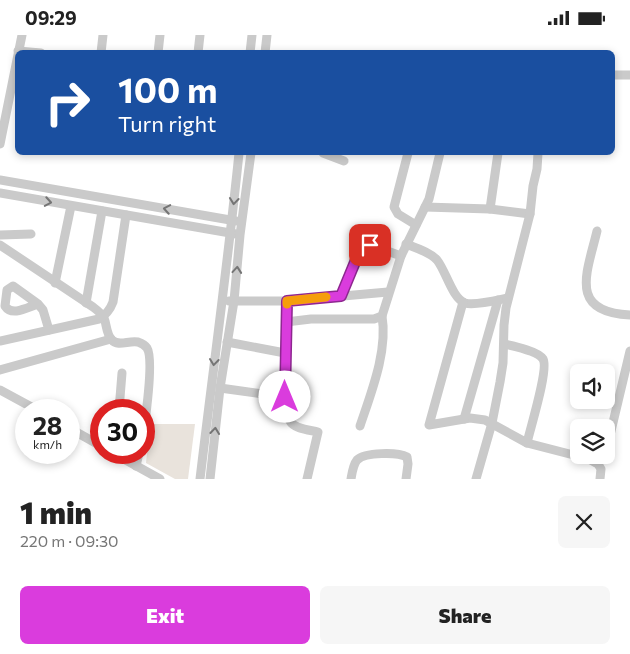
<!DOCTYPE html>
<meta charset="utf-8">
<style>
:root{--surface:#fff;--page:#f6f6f6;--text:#222;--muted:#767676;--accent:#da3cdd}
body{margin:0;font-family:Commissioner,sans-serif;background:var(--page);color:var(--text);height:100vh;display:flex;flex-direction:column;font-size:19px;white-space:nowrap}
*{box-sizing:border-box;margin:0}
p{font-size:16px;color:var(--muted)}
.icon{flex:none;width:28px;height:28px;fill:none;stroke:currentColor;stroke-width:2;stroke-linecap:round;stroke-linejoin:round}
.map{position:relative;height:444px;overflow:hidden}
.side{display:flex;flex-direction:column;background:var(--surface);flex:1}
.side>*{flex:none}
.top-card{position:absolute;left:15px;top:15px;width:600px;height:105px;border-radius:8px;box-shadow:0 2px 8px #0003;background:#1a4fa0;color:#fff;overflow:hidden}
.controls{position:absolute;left:570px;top:329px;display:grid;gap:10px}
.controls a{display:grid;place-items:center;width:45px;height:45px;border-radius:8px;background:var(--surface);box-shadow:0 2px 8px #0003;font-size:25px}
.speed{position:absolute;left:15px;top:364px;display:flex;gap:10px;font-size:25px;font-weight:700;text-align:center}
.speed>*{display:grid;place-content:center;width:65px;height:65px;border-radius:50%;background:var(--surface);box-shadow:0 2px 8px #0003;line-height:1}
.speed small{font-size:12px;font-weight:400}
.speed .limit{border:8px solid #d22;background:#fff;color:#111}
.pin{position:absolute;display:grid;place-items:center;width:42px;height:42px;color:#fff;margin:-21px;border-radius:10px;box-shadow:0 2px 8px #0006}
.me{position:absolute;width:55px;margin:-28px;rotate:0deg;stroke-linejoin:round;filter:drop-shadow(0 0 4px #0008)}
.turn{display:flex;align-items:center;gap:18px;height:105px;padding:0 20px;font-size:22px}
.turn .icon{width:65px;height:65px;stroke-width:2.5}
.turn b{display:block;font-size:35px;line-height:42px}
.round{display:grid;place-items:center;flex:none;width:52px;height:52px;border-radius:8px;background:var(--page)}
.head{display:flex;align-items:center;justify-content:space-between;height:85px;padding:0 20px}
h1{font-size:30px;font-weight:800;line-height:38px}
.button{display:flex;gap:10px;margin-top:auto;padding:10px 20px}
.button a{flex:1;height:58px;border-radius:8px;background:var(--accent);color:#fff;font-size:20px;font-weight:800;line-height:58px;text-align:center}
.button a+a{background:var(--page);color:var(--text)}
.status{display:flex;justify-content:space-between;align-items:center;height:35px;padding:0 25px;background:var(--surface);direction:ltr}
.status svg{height:14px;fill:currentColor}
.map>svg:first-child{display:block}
.green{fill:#e9e3dc}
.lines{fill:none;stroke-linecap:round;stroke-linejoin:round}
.minor{stroke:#cacaca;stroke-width:9}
.oneway{stroke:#757575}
.route-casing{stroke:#8e2790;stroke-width:12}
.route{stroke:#da3cdd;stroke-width:9}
.slow{stroke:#f59e0b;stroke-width:9}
</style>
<div class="status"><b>09:29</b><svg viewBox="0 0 49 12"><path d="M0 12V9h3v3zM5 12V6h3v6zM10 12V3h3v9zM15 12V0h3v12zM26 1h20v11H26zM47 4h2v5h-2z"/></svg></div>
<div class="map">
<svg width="630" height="444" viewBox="0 0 630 444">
<rect width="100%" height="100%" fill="#fff"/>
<!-- green -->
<path class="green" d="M150,389H195L188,444H175L146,428Z"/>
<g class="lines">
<!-- minor -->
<g class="minor">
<path d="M18,16L41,18"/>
<path d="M101,18L103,0"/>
<path d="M158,18L160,0"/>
<path d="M198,18L200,0"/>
<path d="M250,18L252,0"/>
<path d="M265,18L267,0"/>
<path d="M612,40H630"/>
<path d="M0,109L22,0"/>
<path d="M323,118L344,126"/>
<path d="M408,118L394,172L398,179L416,190"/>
<path d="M0,145L236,186"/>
<path d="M0,158L236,199"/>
<path d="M425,172L490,174L530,179"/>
<path d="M490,174L498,118"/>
<path d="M597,196C587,238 568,277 630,280"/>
<path d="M0,200L31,199"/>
<path d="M406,209C416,213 430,217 437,225C446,236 452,263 465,268C475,271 498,265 508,263"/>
<path d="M0,210L93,272C97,275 102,279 104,283C107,290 106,299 112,305C118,312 129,305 138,307C141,308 145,310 147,313C154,324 146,379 144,394"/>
<path d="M55,248L71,171"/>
<path d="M341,261L351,234L362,212L371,210L401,221"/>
<path d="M229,266H287L388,257"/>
<path d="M287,266C286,286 281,371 290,386C294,394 310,395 318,397L307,444"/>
<path d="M463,267L429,390L470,383L485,385L527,408L589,424L598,429L601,434L600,444"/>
<path d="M86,268L102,176"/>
<path d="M38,269C28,272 12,282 5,271L7,255L13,251L38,269L43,275L49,295"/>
<path d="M286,287L311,284H374L382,281L401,221L429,164L440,118"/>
<path d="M0,306L99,284C106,280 110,275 113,267L126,180"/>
<path d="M227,307L285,318"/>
<path d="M504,309C513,311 538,316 543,324C549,334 530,394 527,408"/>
<path d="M0,335L111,304"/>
<path d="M220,353L285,362"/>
<path d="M0,355L37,375"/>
<path d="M119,375L122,338"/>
<path d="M464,384L498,265"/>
<path d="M360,391C371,358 388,316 382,281"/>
<path d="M69,393L101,411"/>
<path d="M606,417L630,316"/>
<path d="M113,418L160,444"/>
<path d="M136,431L139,418"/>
<path d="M200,444C213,335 228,227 239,118"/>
<path d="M210,444L220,353L234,266L240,200L251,118"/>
<path d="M351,444C352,438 353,430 357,425C365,417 398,417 407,422L408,429L406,444"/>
<path d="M476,444L492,388L500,347L503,328L504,290L506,273L530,179L533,151L537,134L538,118"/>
</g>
</g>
<!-- one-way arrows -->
<defs><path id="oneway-chevron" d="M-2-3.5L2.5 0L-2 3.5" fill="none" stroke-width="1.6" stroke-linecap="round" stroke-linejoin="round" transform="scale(1.25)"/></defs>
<g class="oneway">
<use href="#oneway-chevron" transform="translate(234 166) rotate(96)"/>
<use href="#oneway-chevron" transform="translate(48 167) rotate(10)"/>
<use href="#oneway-chevron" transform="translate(167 174) rotate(-170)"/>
<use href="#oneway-chevron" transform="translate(237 235) rotate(-85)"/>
<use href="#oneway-chevron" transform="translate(214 327) rotate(97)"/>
<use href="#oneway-chevron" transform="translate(215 396) rotate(-84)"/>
</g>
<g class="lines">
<!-- route casing -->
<g class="route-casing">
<path id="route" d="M285,362L287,266L341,261L360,215L362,212L370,210"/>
</g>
<!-- route -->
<use href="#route" class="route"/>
<!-- slow -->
<path class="slow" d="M287,269V266L326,262"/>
</g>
</svg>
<div class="controls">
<a><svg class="icon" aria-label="sound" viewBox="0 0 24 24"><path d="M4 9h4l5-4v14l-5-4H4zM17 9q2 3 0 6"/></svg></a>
<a><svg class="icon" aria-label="layers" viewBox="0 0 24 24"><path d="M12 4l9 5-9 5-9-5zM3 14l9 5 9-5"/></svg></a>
</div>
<div class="speed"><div>28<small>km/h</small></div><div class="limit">30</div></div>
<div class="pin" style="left:370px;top:210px;background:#d93025"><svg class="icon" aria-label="arrive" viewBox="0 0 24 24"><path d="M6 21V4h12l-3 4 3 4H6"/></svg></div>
<svg class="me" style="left:285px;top:362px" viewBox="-20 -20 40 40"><circle r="19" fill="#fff"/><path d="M0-13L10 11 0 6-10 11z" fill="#da3cdd"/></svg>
<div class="top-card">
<div class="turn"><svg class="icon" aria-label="right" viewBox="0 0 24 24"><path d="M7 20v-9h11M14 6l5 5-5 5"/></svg><div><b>100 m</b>Turn right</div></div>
</div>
</div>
<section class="side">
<div class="head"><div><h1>1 min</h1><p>220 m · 09:30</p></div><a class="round"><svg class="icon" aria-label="close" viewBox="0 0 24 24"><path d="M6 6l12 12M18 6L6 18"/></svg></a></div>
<div class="button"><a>Exit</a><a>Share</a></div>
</section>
